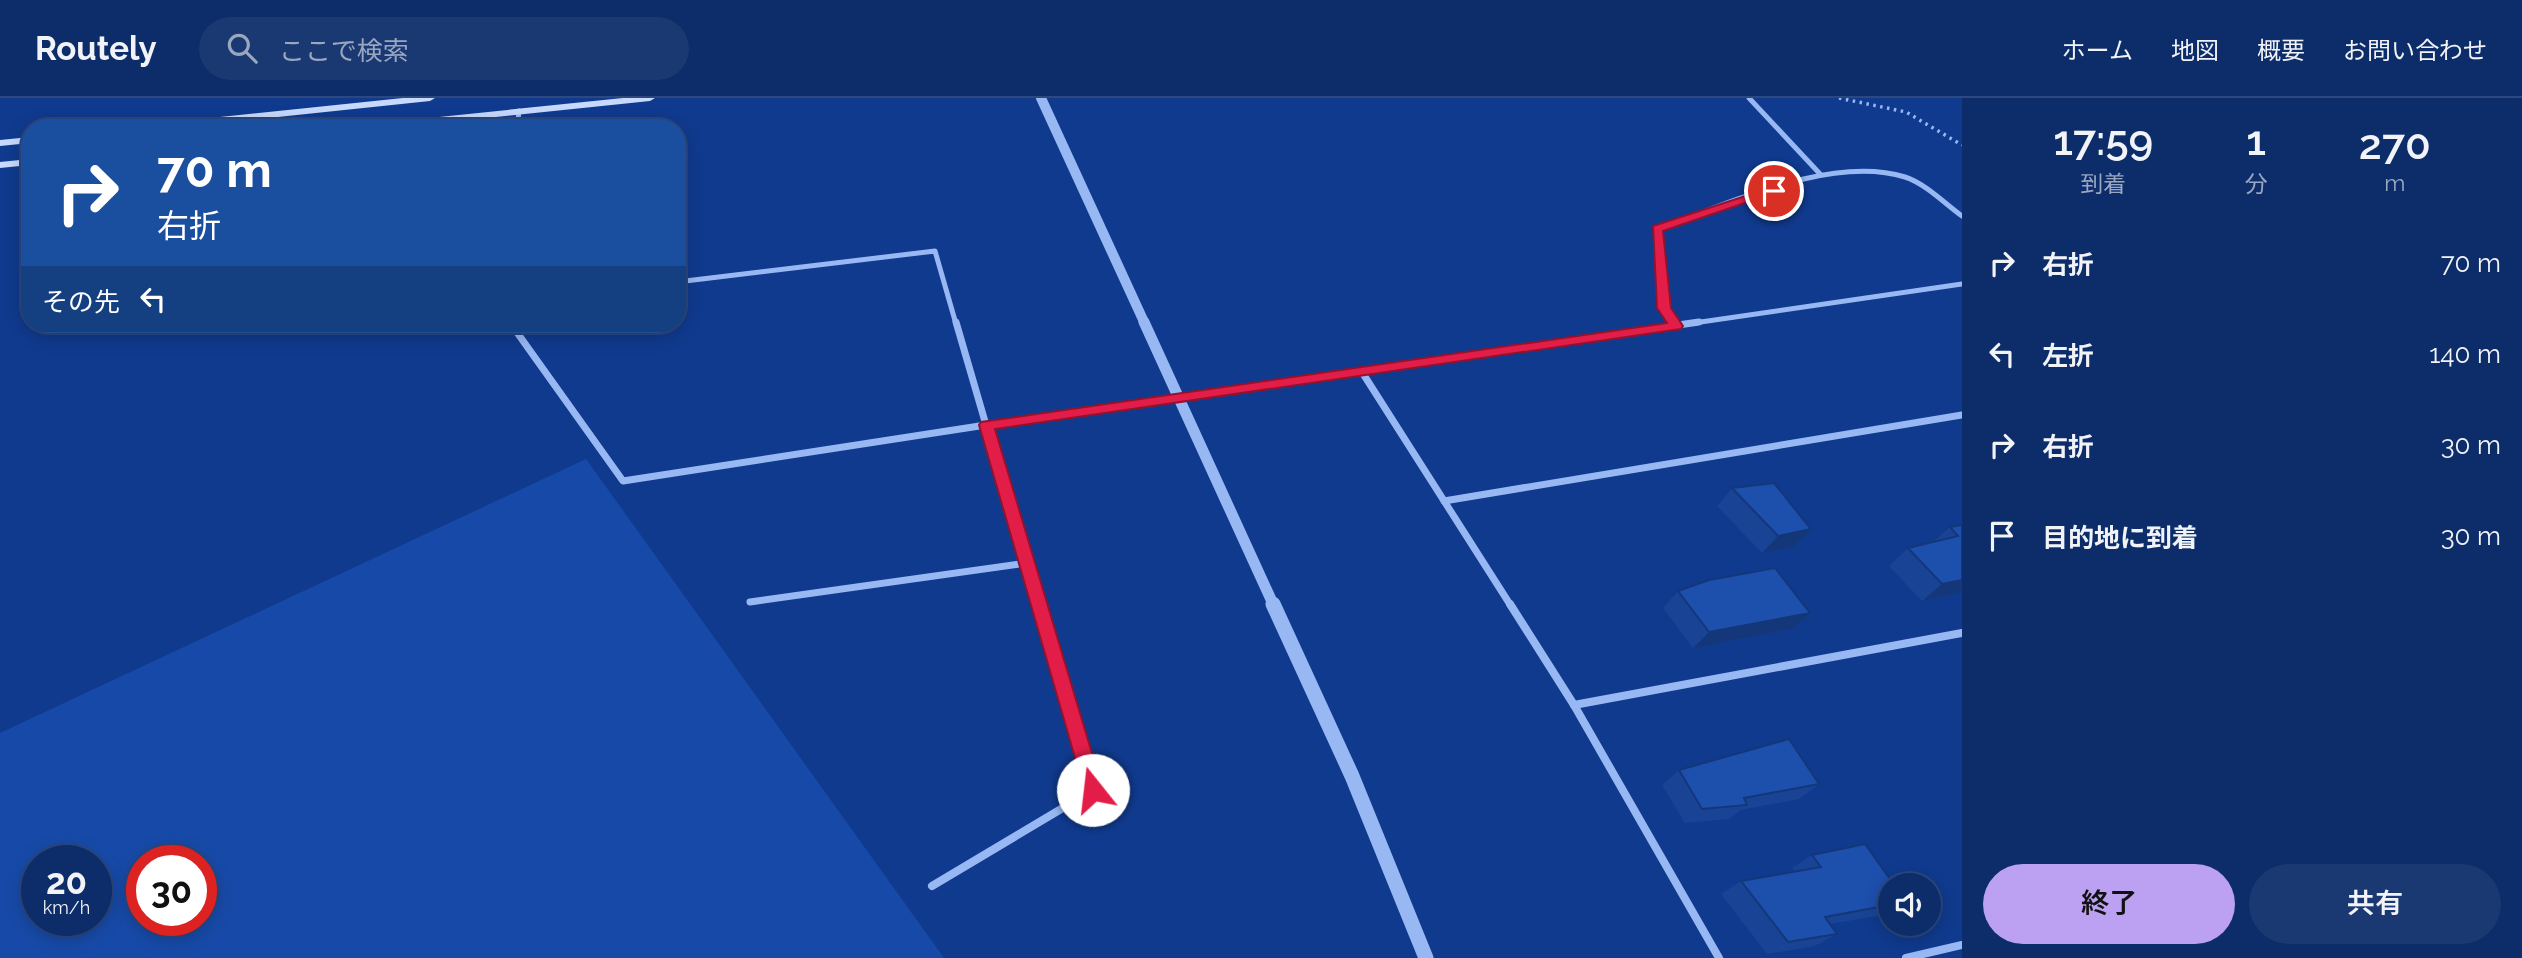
<!DOCTYPE html>
<html lang="ja">
<meta charset="utf-8">
<style>
:root{--surface:#0c2c6a;--page:#1a3872;--text:#f1f3f6;--muted:#9aa7c1;--line:#2c487e;--accent:#bca0f2}
body{margin:0;font-family:Raleway,"Noto Sans JP",sans-serif;background:var(--page);color:var(--text);height:100vh;display:flex;flex-direction:column;font-size:26px;white-space:nowrap}
*{box-sizing:border-box;margin:0}
p{font-size:23px;color:var(--muted)}
.icon{flex:none;width:38px;height:38px;fill:none;stroke:currentColor;stroke-width:2;stroke-linecap:round;stroke-linejoin:round}
.map{position:relative;flex:1;overflow:hidden}
.sheet{display:flex;flex-direction:column;background:var(--surface);width:560px}
.sheet>*{flex:none}
.hud{position:absolute;left:21px;top:21px;width:665px;height:214px;border-radius:28px;box-shadow:0 4px 18px #0003,0 0 0 2px var(--line);background:#1a4fa0;color:#fff;overflow:hidden}
.controls{position:absolute;left:1878px;top:775px;display:grid;gap:14px}
.controls a{display:grid;place-items:center;width:63px;height:63px;border-radius:50%;background:var(--surface);box-shadow:0 4px 18px #0003,0 0 0 2px var(--line);font-size:35px}
.speed{position:absolute;left:21px;top:747px;display:flex;gap:14px;font-size:35px;font-weight:700;text-align:center}
.speed>*{display:grid;place-content:center;width:91px;height:91px;border-radius:50%;background:var(--surface);box-shadow:0 4px 18px #0003,0 0 0 2px var(--line);line-height:1}
.speed small{font-size:18px;font-weight:400}
.speed .limit{border:10px solid #d22;background:#fff;color:#111}
.pin{position:absolute;display:grid;place-items:center;width:60px;height:60px;color:#fff;margin:-30px;border:4px solid #fff;border-radius:50%;box-shadow:0 2px 7px #0007}
.me{position:absolute;width:77px;margin:-38px;rotate:344deg;stroke-linejoin:round;filter:drop-shadow(0 0 5px #0008)}
.turn{display:flex;align-items:center;gap:24px;height:147px;padding:0 21px;font-size:32px}
.turn .icon{width:91px;height:91px;stroke-width:2.5}
.turn b{display:block;font-size:49px;line-height:60px}
.then{display:flex;align-items:center;height:66px;padding:0 21px;background:#0003;gap:14px;font-size:26px}
.eta{display:flex;justify-content:space-evenly;align-items:center;height:119px;text-align:center}
.eta b{font-size:42px;font-weight:600;line-height:49px}
.button{display:flex;gap:14px;margin-top:auto;padding:14px 21px}
.button a{flex:1;height:80px;border-radius:42px;background:var(--accent);color:#111;font-size:28px;font-weight:600;line-height:80px;text-align:center}
.button a+a{background:var(--page);color:var(--text)}
ul{padding:0;list-style:none}
li{display:flex;align-items:center;gap:21px;height:91px;padding:0 21px}
li div{flex:1}
li b{display:block;font-size:26px}
li em{font-style:normal}
header{display:flex;align-items:center;gap:42px;box-sizing:border-box;height:98px;padding:0 35px;background:var(--surface);border-bottom:2px solid var(--line)}
header strong{font-size:33px}
nav{display:flex;gap:38px;margin-inline-start:auto;font-size:24px}
.search{width:490px;height:63px;background:var(--page);display:flex;align-items:center;gap:18px;box-sizing:border-box;padding:0 24px;border-radius:38px;color:var(--muted);font-size:26px}
main{display:flex;flex:1;min-height:0}
.map>svg:first-child{display:block}
.green{fill:#174aa8;fill-rule:evenodd}
.lines{fill:none;stroke-linecap:round;stroke-linejoin:round}
.path{stroke:#98b8f3;stroke-width:3.5;stroke-dasharray:2.5 4.5;stroke-linecap:butt}
.minor-far2{stroke:#98b8f3;stroke-width:5}
.minor-far1{stroke:#98b8f3;stroke-width:7}
.minor{stroke:#98b8f3;stroke-width:8}
.tertiary-far2{stroke:#98b8f3;stroke-width:10}
.tertiary-far1{stroke:#98b8f3;stroke-width:11}
.tertiary{stroke:#98b8f3;stroke-width:15}
.secondary{fill:#c7d9fd;fill-rule:evenodd}
.wall{fill:#194495}
.shaded-wall{fill:#143779}
.building{fill:#1d4fad;stroke:#143779;stroke-width:2}
.route{fill:#e11d48;stroke:#92132f;stroke-width:2}
</style>
<header>
<strong>Routely</strong>
<div class="search"><svg class="icon" aria-label="search" viewBox="0 0 24 24"><circle cx="10" cy="10" r="6"/><path d="M15 15l6 6"/></svg>ここで検索</div>
<nav><a>ホーム</a><a>地図</a><a>概要</a><a>お問い合わせ</a></nav>
</header>
<main>
<div class="map">
<svg width="1962" height="860" viewBox="0 0 1962 860">
<rect width="100%" height="100%" fill="#103a8e"/>
<!-- green -->
<path class="green" d="M586,361L944,860H0V635ZM37,763H96V822H37ZM142,763H201V822H142Z"/>
<g class="lines">
<!-- path -->
<path class="path" d="M1839,0L1906,14L1962,47"/>
<!-- minor-far2 -->
<g class="minor-far2">
<path d="M1749,0L1821,77"/>
<path d="M517,30L519,13"/>
<path d="M677,184L935,153L956,226"/>
<path d="M1675,226L1664,210L1657,131C1726,107 1831,56 1905,79C1926,86 1944,105 1962,118"/>
<path d="M1687,226L1962,186"/>
</g>
<!-- minor-far1 -->
<g class="minor-far1">
<path d="M956,224L986,327L1699,224"/>
<path d="M1674,224L1677,228"/>
<path d="M511,226L623,383L986,327L1039,508"/>
<path d="M1362,274L1511,508"/>
<path d="M1444,403L1962,317"/>
<path d="M750,504L1027,465"/>
</g>
<!-- minor -->
<g class="minor">
<path d="M1510,506L1574,607L1719,860"/>
<path d="M1574,607L1962,535"/>
<path d="M932,788L1093,692L1038,506"/>
<path d="M1906,860L1962,847"/>
</g>
<!-- tertiary-far2 -->
<path class="tertiary-far2" d="M1041,0L1145,226"/>
<!-- tertiary-far1 -->
<path class="tertiary-far1" d="M1144,224L1274,508"/>
<!-- tertiary -->
<path class="tertiary" d="M1273,506L1352,678L1426,860"/>
<!-- secondary -->
<g class="secondary">
<path d="M403,0H435L430,3L173,30H138L143,27Z"/>
<path d="M623,0H655L650,3L391,30H356L361,27Z"/>
<path d="M30,39V45L0,48V42Z"/>
<path d="M30,61V67L0,70V64Z"/>
</g>
</g>
<!-- wall -->
<g class="wall">
<path d="M1732,390L1811,431L1795,448L1762,455L1717,408Z"/>
<path d="M1962,427V494L1922,503L1889,468L1908,450L1933,444L1950,429Z"/>
<path d="M1678,493L1792,531L1693,550L1663,510Z"/>
<path d="M1679,672L1819,686L1799,701L1741,712L1729,721L1685,725L1662,687Z"/>
<path d="M1812,757L1890,788V813L1883,817L1830,826L1837,836L1815,848L1767,856L1721,796L1741,783L1794,773L1792,770Z"/>
</g>
<!-- shaded-wall -->
<g class="shaded-wall">
<path d="M1811,431L1795,448L1762,455L1778,438Z"/>
<path d="M1962,482V494L1922,503L1942,486Z"/>
<path d="M1810,515L1792,531L1693,550L1709,534Z"/>
</g>
<!-- building -->
<g class="building">
<path d="M1774,385L1811,431L1778,438L1732,390Z"/>
<path d="M1962,427V482L1942,486L1908,450L1958,438L1950,429Z"/>
<path d="M1775,470L1810,515L1709,534L1678,493L1709,482Z"/>
<path d="M1789,641L1819,686L1744,700L1747,707L1702,711L1679,672Z"/>
<path d="M1865,746L1895,788H1890V807L1825,819L1837,836L1788,844L1741,783L1821,769L1812,757Z"/>
</g>
<!-- route -->
<path class="route" d="M1770,90L1780,93L1663,133L1671,210L1683,228L1681,231L995,331L1103,692L1100,698L1093,701L1086,698L979,327L981,324L1667,225L1657,210L1653,128Z"/>
</svg>
<div class="controls">
<a><svg class="icon" aria-label="sound" viewBox="0 0 24 24"><path d="M4 9h4l5-4v14l-5-4H4zM17 9q2 3 0 6"/></svg></a>
</div>
<div class="speed"><div>20<small>km/h</small></div><div class="limit">30</div></div>
<div class="pin" style="left:1774px;top:93px;background:#d93025"><svg class="icon" aria-label="arrive" viewBox="0 0 24 24"><path d="M6 21V4h12l-3 4 3 4H6"/></svg></div>
<svg class="me" style="left:1093px;top:692px" viewBox="-20 -20 40 40"><circle r="19" fill="#fff"/><path d="M0-13L10 11 0 6-10 11z" fill="#e11d48"/></svg>
<div class="hud">
<div class="turn"><svg class="icon" aria-label="right" viewBox="0 0 24 24"><path d="M7 20v-9h11M14 6l5 5-5 5"/></svg><div><b>70 m</b>右折</div></div>
<div class="then">その先<svg class="icon" aria-label="left" viewBox="0 0 24 24"><path d="M17 20v-9H6M10 6l-5 5 5 5"/></svg></div>
</div>
</div>
<section class="sheet">
<div class="eta">
<div><b>17:59</b><p>到着</p></div>
<div><b>1</b><p>分</p></div>
<div><b>270</b><p>m</p></div>
</div>
<ul>
<li><svg class="icon" aria-label="right" viewBox="0 0 24 24"><path d="M7 20v-9h11M14 6l5 5-5 5"/></svg><div><b>右折</b></div><em>70 m</em></li>
<li><svg class="icon" aria-label="left" viewBox="0 0 24 24"><path d="M17 20v-9H6M10 6l-5 5 5 5"/></svg><div><b>左折</b></div><em>140 m</em></li>
<li><svg class="icon" aria-label="right" viewBox="0 0 24 24"><path d="M7 20v-9h11M14 6l5 5-5 5"/></svg><div><b>右折</b></div><em>30 m</em></li>
<li><svg class="icon" aria-label="arrive" viewBox="0 0 24 24"><path d="M6 21V4h12l-3 4 3 4H6"/></svg><div><b>目的地に到着</b></div><em>30 m</em></li>
</ul>
<div class="button"><a>終了</a><a>共有</a></div>
</section>
</main>
